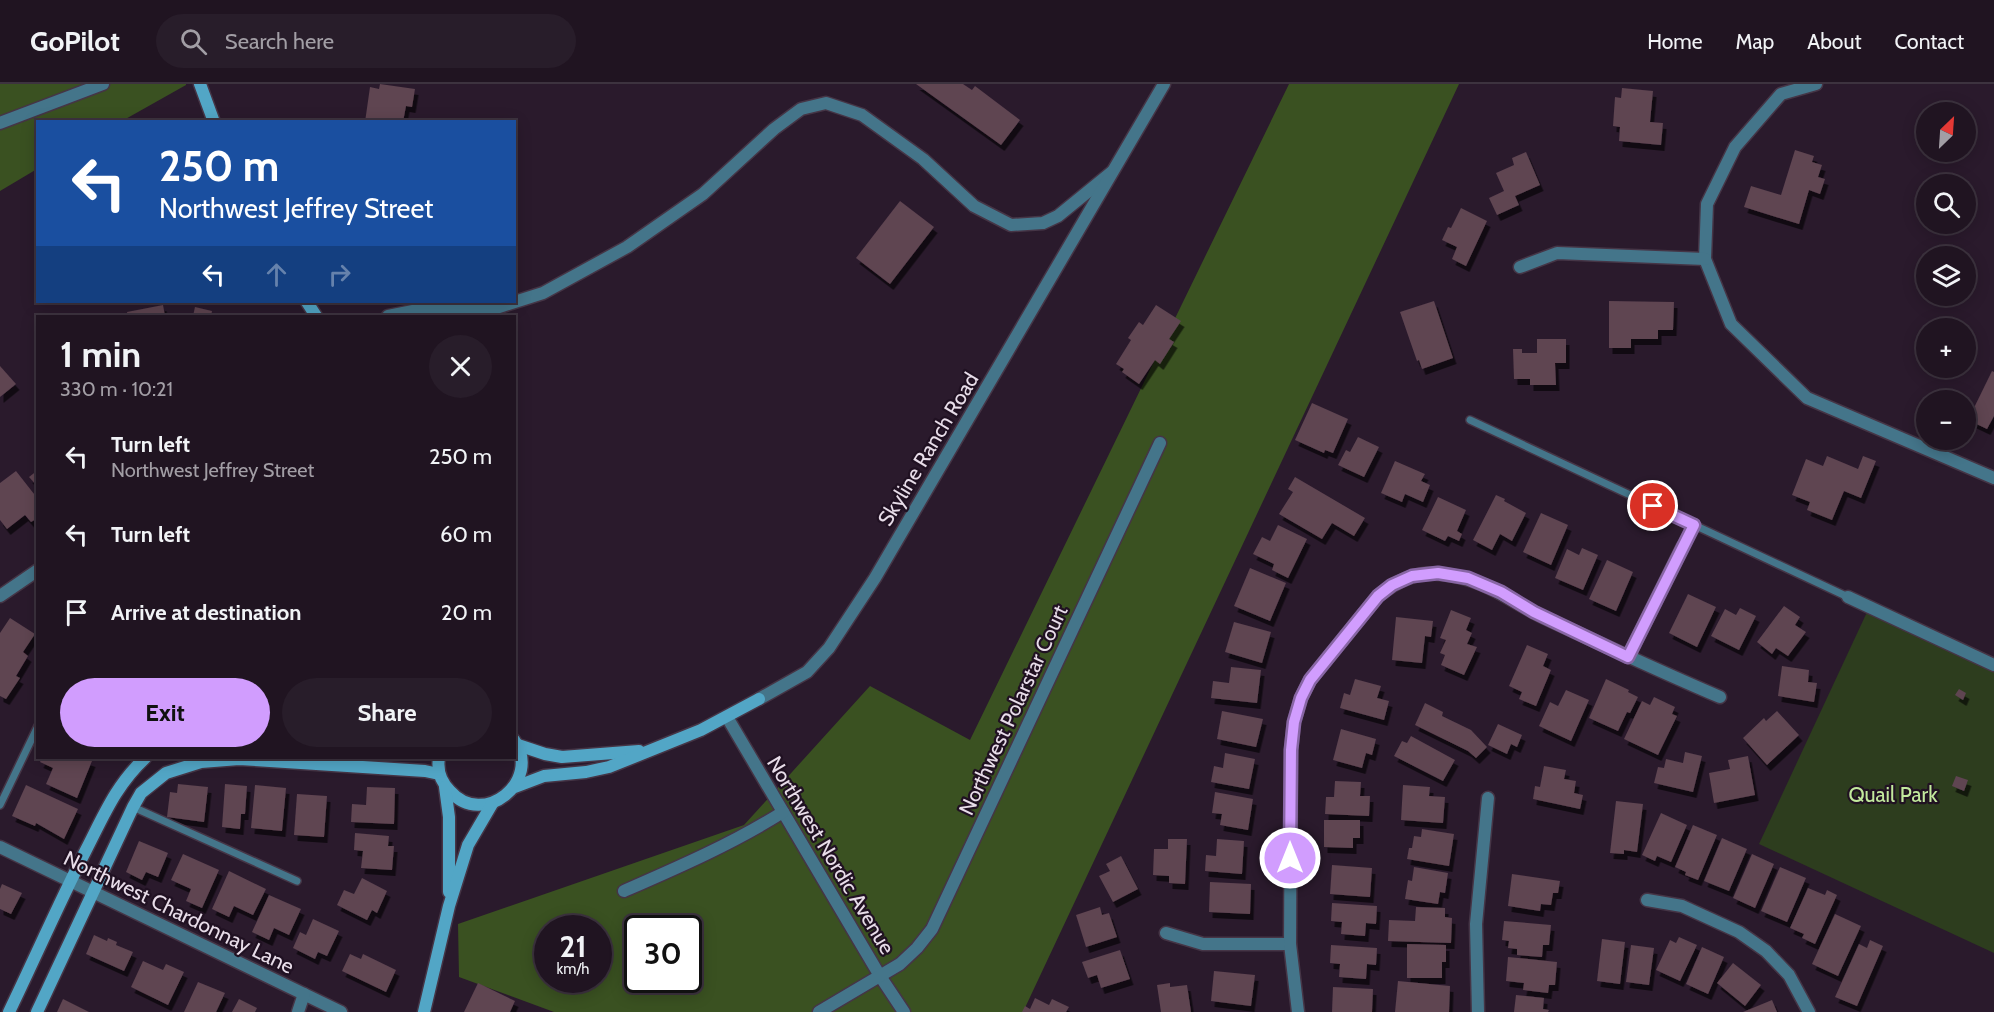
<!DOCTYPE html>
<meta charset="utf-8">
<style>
:root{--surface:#201421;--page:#281d2a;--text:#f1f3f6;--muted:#a29ea5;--line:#3d333f;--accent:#d19dfe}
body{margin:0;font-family:Cabin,sans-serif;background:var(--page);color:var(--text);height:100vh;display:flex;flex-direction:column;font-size:22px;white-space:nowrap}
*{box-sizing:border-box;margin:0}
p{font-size:20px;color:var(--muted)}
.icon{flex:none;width:33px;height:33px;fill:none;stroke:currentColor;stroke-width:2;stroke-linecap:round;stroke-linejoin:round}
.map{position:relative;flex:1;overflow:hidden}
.side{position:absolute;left:36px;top:231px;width:480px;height:444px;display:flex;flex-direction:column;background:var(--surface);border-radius:0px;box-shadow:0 3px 15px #0003,0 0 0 2px var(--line)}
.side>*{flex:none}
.top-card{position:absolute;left:36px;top:36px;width:480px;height:183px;border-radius:0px;box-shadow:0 3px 15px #0003,0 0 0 2px var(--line);background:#1a4fa0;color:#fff;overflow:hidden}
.needle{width:39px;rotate:25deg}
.fabs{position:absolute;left:1916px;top:18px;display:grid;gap:12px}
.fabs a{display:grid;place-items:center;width:60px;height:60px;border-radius:50%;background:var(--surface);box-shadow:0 3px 15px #0003,0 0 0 2px var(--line);font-size:30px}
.speed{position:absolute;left:534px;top:831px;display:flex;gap:12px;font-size:30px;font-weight:700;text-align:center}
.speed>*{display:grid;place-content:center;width:78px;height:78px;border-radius:50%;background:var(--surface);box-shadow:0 3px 15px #0003,0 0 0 2px var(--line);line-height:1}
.speed small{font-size:15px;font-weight:400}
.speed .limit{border:3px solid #111;border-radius:9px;background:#fff;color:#111}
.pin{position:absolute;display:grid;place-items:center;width:51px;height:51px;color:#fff;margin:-26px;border:3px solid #fff;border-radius:50%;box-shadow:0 2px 6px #0007}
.me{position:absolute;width:66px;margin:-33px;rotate:0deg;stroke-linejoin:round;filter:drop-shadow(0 0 4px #0008)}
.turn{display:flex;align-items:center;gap:21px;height:126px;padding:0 24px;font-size:27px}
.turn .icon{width:78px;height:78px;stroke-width:2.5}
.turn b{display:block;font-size:42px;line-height:51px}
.lanes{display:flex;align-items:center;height:57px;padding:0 24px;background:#0003;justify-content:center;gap:30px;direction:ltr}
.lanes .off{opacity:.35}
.round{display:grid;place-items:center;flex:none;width:63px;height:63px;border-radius:32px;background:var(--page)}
.head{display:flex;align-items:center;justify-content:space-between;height:102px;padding:0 24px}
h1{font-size:36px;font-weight:800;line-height:45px}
.button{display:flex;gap:12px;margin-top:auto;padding:12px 24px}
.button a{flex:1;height:69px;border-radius:36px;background:var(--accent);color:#111;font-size:24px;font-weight:800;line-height:69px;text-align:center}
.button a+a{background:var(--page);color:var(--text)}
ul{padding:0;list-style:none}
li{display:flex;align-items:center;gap:18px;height:78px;padding:0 24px}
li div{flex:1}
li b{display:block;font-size:22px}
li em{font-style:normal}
header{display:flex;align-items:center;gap:36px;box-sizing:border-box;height:84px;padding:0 30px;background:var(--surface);border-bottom:2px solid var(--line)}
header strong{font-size:28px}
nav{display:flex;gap:33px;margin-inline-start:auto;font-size:21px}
.search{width:420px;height:54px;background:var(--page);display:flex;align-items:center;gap:15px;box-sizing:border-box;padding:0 21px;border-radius:33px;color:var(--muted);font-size:22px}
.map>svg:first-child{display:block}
.green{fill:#2d3d1e}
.forest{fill:#3a5121;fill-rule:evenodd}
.building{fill:#5e4451;filter:url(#shadow)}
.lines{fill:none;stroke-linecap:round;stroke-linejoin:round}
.lane-casing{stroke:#453546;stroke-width:10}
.street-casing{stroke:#453546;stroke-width:15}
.secondary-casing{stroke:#453546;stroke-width:15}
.lane{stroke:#44758a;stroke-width:7}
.street{stroke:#44758a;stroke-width:12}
.secondary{stroke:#52a6c6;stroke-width:12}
.route-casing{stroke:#8866a5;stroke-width:15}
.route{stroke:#d19dfe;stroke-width:10}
.labels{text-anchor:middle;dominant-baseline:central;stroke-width:4.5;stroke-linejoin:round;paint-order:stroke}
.street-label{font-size:21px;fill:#e8dde9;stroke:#201122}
.park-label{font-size:21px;fill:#c2e99d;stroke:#201122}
</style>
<header>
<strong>GoPilot</strong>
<div class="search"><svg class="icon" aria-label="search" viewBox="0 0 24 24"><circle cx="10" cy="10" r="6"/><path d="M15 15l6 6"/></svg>Search here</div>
<nav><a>Home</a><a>Map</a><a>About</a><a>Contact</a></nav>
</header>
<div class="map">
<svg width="1994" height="928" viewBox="0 0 1994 928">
<defs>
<filter id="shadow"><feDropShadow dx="3.5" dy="6" stdDeviation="0" flood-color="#0009"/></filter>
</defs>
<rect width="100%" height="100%" fill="#2a1a2c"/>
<!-- green -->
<path class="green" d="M1868,526L1994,584V869L1759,760Z"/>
<!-- forest -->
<g class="forest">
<path d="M0,0H186V1L122,37L38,38L37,85L0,107Z"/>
<path d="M1289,0H1459L1023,928H554L459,893L458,840L744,741L870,602L970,656ZM548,844H598V896H548ZM638,844H688V896H638Z"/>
</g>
<!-- building -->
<g class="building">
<path d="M380,0L415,5L412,23L406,22L403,38H365L370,3L379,5Z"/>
<path d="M916,0H963L972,6L975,2L1020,36L1001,61Z"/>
<path d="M1622,4L1653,7L1650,38L1663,39L1661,61L1619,57L1620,43L1613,42L1615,13L1621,14Z"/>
<path d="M1795,66L1814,72L1812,78L1822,81L1818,93L1825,95L1820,110L1809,106L1799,140L1744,123L1751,102L1781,111Z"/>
<path d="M1526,68L1540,101L1515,112L1519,121L1497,131L1489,114L1504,107L1496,89L1514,81L1512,74Z"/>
<path d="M900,117L934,143L890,200L856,174Z"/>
<path d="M1461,124L1487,137L1466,182L1452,175L1457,163L1442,156L1448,143L1451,144Z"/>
<path d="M1434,217L1453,274L1422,285L1419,276L1417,277L1400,228Z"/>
<path d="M1609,217L1674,218L1673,246H1658V255H1631V264H1609Z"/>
<path d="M163,221L165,232H128L127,228Z"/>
<path d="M1156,221L1181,237L1169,255L1174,258L1160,280L1155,276L1139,300L1122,288L1124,285L1116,280L1131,256L1128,254L1139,238L1143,241Z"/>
<path d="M195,223L212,227L211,232H193Z"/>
<path d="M1537,255H1566V279H1555L1556,301H1530V295H1514L1513,265H1522V269H1537Z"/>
<path d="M0,282L16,300L0,313Z"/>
<path d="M1992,287L1994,288V332L1987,345L1968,336Z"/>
<path d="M1312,319L1348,335L1333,369L1325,366L1324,369L1295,356Z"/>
<path d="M1358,353L1379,363L1364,393L1338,381L1346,366L1350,368Z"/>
<path d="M1827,372L1858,385L1863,372L1876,377L1861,414L1844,407L1832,436L1807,426L1810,418L1792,411L1806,375L1823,382Z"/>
<path d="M1395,377L1425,390L1421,397L1430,401L1423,418L1405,410L1402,418L1381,409Z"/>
<path d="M38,386V403L29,393Z"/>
<path d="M16,387L38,415V434L31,438L25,431L7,445L0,436V399Z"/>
<path d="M1295,393L1365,434L1354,452L1332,439L1322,455L1279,430L1293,408L1288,405Z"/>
<path d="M1496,411L1505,415L1504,417L1526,429L1512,457L1500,450L1492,466L1473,456Z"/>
<path d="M1438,413L1466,426L1457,447L1462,450L1459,457L1448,452L1445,457L1422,446Z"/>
<path d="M1541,429L1568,441L1551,481L1523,468Z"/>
<path d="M1278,441L1307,455L1288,494L1272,486L1274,480L1253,470L1262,453L1270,457Z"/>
<path d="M1582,464L1598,471L1583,506L1555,494L1567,465L1579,471Z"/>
<path d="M1607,476L1633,488L1616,527L1589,515Z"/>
<path d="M1250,484L1286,499L1270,537L1234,522Z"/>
<path d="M1688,510L1716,523L1697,563L1669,549Z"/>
<path d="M1784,522L1800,533L1795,541L1806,548L1788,572L1776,564L1772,570L1757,558Z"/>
<path d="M1740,524L1756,532L1739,566L1711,552L1725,525L1736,531Z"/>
<path d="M1451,526L1471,534L1466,546L1472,549L1467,560L1477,563L1464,591L1441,581L1445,571L1440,569L1446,556L1440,554Z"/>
<path d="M1396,533L1433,537L1431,553L1425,552L1422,579L1392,576Z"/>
<path d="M10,534L35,550L23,568L28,572L16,592L20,594L6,615L0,612V549Z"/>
<path d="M1234,538L1271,548L1262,579L1225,568Z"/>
<path d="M1527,561L1548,570L1543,582L1551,586L1536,622L1519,615L1522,608L1509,602Z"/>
<path d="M1782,582L1809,586L1808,598L1817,599L1814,618L1778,612Z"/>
<path d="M1231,583L1261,586L1257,619L1211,614L1213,597L1229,599Z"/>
<path d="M1355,595L1381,602L1377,614L1389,617L1384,636L1340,624L1344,609L1350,611Z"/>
<path d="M1606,595L1629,606L1628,608L1638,613L1630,629L1627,628L1618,647L1589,634Z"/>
<path d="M1959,605L1966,609L1963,616L1955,611Z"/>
<path d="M1566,606L1589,616L1571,657L1539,642L1550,618L1558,622Z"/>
<path d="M1654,613L1675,623L1672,630L1677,632L1658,671L1624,655L1642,617L1650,621Z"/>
<path d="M1425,619L1443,628L1442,632L1471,646L1487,663L1476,674L1468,667L1415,641Z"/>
<path d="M1222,627L1263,635L1256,663L1217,655Z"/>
<path d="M1777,627L1799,651L1767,681L1743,654L1764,634L1766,637Z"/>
<path d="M1498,640L1522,651L1517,663L1511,660L1507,670L1488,661Z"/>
<path d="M1341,645L1376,655L1372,671L1366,669L1362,684L1333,676Z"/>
<path d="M1411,652L1455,676L1443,697L1394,672L1402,657L1407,659Z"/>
<path d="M1685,668L1702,672L1693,708L1654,699L1658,683L1664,684L1666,675L1683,679Z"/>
<path d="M1225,669L1255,675L1249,705L1211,698L1214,682L1223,684Z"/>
<path d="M1748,672L1755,711L1714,719L1709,689L1730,685L1728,676Z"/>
<path d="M42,674H83L92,677L77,714L46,700L53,684L40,678Z"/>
<path d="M1544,682L1566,686L1564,695L1576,697L1574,709L1583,711L1580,725L1533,715L1535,702L1540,703Z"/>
<path d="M1956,692L1968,696L1964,707L1952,702Z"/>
<path d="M1335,697L1361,698L1360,712H1370L1369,732L1325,730L1326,713H1334Z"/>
<path d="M178,700L208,703L204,738L167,733L170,708L177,709Z"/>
<path d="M225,700L247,702L245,730H241L240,745L222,743Z"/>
<path d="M26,701L78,725L64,755L36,739L35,742L12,732Z"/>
<path d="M255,701L286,704L282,747L251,744Z"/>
<path d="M1403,701L1430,703L1429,712L1445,713L1443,739L1401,736Z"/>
<path d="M367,703L395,704L394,740L351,738L352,720L366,721Z"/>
<path d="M1215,708L1253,715L1248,746L1220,741L1222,730L1212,729Z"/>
<path d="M297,710L327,712L324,753L294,751Z"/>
<path d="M1616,717L1643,720L1637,768L1624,766V770L1610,769Z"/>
<path d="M1661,729L1687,741L1671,778L1657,772L1655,777L1642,771Z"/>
<path d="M1324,736H1360V754H1353V764L1324,763Z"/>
<path d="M1693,741L1717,751L1698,796L1685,791L1686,788L1675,783Z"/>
<path d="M1422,745L1454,750L1449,782L1407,775L1409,764H1412L1414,752L1421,753Z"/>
<path d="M355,749L389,752L388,762H394L392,786L361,784L363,767L354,766Z"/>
<path d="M1722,754L1747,765L1729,807L1704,797Z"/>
<path d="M1168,755H1187L1185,800L1169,799V792L1153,791L1154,765H1168Z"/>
<path d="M1217,755L1244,757L1242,790L1205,787L1206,771L1216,772Z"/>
<path d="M139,757L168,769L158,793L146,788L142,796L126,788Z"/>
<path d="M183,770L219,786L202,824L186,817L191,805L171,796Z"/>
<path d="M1752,770L1774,780L1755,824L1733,814Z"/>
<path d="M1121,772L1138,805L1113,818L1099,792L1110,787L1106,780Z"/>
<path d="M1332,781L1372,784L1370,813L1330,810Z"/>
<path d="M1414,783L1448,789L1445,809L1440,808L1438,820L1405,815L1408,796L1412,797Z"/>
<path d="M1780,783L1806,794L1787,838L1761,827Z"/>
<path d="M229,787L266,805L253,831L234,822L229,833L212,825Z"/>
<path d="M1512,790L1560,797L1558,809H1553L1551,821L1541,820L1540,827L1508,822Z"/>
<path d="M362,794L387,807L377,829L372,826L367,836L337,821L344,806L354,810Z"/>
<path d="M1210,798L1251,800L1250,830L1209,828Z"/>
<path d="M2,800L22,809L11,830L0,825V805Z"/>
<path d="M1808,804L1825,811L1827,806L1837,811L1815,860L1802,854L1804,850L1790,844Z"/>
<path d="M269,811L301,825L289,851L274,844L269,856L252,848Z"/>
<path d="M1332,819L1377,822L1376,840L1366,839L1365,852L1341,850L1342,838L1331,837Z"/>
<path d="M1100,823L1102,831L1109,829L1117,853L1086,863L1076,831Z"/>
<path d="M1416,823L1445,824V833L1452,834L1451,859L1388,857L1389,836L1415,837Z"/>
<path d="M1835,830L1861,842L1838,892L1812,880Z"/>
<path d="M313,835L339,847L327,872L318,868L315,875L293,864L300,848L306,851Z"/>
<path d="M1504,837L1551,841L1549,861H1543L1542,873L1517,871V865L1508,864L1509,857L1502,856Z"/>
<path d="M94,851L107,857L108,854L117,858L116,861L133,868L124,887L86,870Z"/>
<path d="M1679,853L1697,861L1680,897L1656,886L1670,856L1676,859Z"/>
<path d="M1602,855L1625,858L1620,900L1597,897Z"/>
<path d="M1870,856L1883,862L1857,922L1835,913L1859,860L1867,864Z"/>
<path d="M1407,860L1446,861V878H1442V894H1407Z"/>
<path d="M1331,861L1377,864L1376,881L1367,880L1366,895L1339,893L1340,880L1330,879Z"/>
<path d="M1631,861L1654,864L1649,901L1626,898Z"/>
<path d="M1702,863L1724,873L1708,910L1686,900Z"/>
<path d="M1120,866L1130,895L1101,904L1097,891L1088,894L1082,878Z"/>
<path d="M350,870L361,875L363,870L396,886L386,908L342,887Z"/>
<path d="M1508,873L1557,878L1555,901H1549L1548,909L1523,906L1524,899L1506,897Z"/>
<path d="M143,877L163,886L166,880L184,888L168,921L131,903Z"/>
<path d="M1733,879L1761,901L1745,922L1717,899Z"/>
<path d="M1214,887L1255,891L1251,922L1211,917Z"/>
<path d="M1398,897L1450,902L1449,928H1395Z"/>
<path d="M198,898L225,909L216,928H184Z"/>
<path d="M478,899L515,917L510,928H464Z"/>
<path d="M1170,899V903L1187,901L1191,928H1161L1157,901Z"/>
<path d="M1333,903L1373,905L1372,928H1332Z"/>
<path d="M1516,911L1544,914L1543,925L1549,926L1548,928H1514Z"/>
<path d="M1035,914L1049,921L1052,915L1069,923L1066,928H1022L1025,922L1030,925Z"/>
<path d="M63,915L89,928H57Z"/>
<path d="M239,915L257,924L255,928H232Z"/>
<path d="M1772,916L1777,928H1743Z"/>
</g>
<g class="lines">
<!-- lane casing -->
<g class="lane-casing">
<g id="lane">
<path d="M1470,336L1848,513"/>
<path d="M1683,462L1694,441"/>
<path d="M0,721L38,642"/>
<path d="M133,723L297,797"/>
</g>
</g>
<!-- street casing -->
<g class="street-casing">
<g id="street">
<path d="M1816,0L1781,10L1735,63L1707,120L1705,175L1731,240L1807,314L1994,394"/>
<path d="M0,39L103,0"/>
<path d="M1520,183L1557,169L1705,175"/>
<path d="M388,232L428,224L463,226L496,224L543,209L627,163L703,110L774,45L801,25L826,19L862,31L923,75L974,122L1011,141L1043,139L1058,132L1112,88"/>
<path d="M0,512L38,486"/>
<path d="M1848,513L1994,581"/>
<path d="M1628,573L1683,462"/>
<path d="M759,615L807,588L829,564L875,494L1164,0"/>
<path d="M727,633L880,892L904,928"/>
<path d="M0,763L341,928"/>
<path d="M624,807C679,783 732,760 783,728"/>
<path d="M1647,816L1682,822L1739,848L1766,867L1789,891L1809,928"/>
<path d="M1166,849L1203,860H1290"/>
<path d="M298,928L304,910"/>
<path d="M819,928L900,880L917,864L932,845L1160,359"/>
<path d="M1298,928L1290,860L1291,666L1294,638L1301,614L1310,596L1378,512C1397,497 1416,487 1441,490C1484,494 1508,516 1545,534C1603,561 1661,588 1720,613"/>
<path d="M1478,928L1476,840L1488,714"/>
</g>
</g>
<!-- secondary casing -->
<g class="secondary-casing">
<g id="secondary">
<path d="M200,0L214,38"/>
<path d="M307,218L316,232"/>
<path d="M518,661L545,670L562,673L639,667"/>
<path d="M439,674C437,686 441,698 450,707C483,745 543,697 514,656"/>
<path d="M445,703L449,733V808"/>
<path d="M515,703L544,692L586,688L609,683L701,646L759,615"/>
<path d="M9,928C35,874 59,819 86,766C104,731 116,701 145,674"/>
<path d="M37,928L133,723L141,709L166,689L201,678L239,675L425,687L439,690"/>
<path d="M424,928L449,822L468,761L492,720"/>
</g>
</g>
<!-- lane -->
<use href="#lane" class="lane"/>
<!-- street -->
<use href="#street" class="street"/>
<!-- secondary -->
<use href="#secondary" class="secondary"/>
</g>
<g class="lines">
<!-- route casing -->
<g class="route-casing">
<path id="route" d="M1290,774L1291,666L1294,638L1301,614L1310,596L1378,512L1392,501L1412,492L1438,489L1468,494L1501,508L1534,528L1628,573L1694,441L1653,422"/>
</g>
<!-- route -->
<use href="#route" class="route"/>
</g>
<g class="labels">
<!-- street labels -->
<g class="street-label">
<text transform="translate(928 365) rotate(-59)">Skyline Ranch Road</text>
<text transform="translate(1013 626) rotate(-65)">Northwest Polarstar Court</text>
<text transform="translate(831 771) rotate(59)">Northwest Nordic Avenue</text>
<text transform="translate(179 828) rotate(26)">Northwest Chardonnay Lane</text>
</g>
<!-- park labels -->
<g class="park-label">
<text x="1893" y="710">Quail Park</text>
</g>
</g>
</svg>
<div class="fabs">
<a><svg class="needle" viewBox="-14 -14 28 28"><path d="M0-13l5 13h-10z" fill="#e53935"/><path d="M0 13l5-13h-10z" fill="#a29ea5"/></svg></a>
<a><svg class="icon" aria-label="search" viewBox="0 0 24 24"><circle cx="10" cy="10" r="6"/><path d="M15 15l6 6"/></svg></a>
<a><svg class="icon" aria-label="layers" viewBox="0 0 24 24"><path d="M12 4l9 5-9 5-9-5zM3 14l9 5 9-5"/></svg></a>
<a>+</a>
<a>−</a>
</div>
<div class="speed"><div>21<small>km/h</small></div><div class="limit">30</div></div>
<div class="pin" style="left:1653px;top:422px;background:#d93025"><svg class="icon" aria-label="arrive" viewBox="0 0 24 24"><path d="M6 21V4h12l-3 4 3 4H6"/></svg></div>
<svg class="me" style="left:1290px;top:774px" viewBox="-20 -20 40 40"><circle r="17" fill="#d19dfe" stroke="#fff" stroke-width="3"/><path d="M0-11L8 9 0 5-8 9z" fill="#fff"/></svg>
<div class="top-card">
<div class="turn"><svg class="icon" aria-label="left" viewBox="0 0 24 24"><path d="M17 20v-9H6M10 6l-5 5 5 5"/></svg><div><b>250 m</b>Northwest Jeffrey Street</div></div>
<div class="lanes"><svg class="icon" aria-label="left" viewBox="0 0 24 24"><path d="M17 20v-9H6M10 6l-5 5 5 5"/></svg><svg class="icon off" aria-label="ahead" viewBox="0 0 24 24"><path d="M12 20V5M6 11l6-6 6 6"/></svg><svg class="icon off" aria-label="right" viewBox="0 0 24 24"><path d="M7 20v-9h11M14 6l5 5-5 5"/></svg></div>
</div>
<section class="side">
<div class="head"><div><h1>1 min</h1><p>330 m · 10:21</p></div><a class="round"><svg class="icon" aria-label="close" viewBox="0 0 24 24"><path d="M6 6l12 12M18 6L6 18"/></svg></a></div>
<ul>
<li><svg class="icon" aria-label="left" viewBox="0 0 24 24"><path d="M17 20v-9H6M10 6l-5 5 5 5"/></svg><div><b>Turn left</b><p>Northwest Jeffrey Street</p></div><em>250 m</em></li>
<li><svg class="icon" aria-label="left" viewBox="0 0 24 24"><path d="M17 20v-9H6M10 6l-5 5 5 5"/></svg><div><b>Turn left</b></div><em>60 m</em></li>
<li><svg class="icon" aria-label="arrive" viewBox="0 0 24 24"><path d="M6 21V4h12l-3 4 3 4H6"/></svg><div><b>Arrive at destination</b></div><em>20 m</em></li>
</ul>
<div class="button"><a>Exit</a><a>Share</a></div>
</section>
</div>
